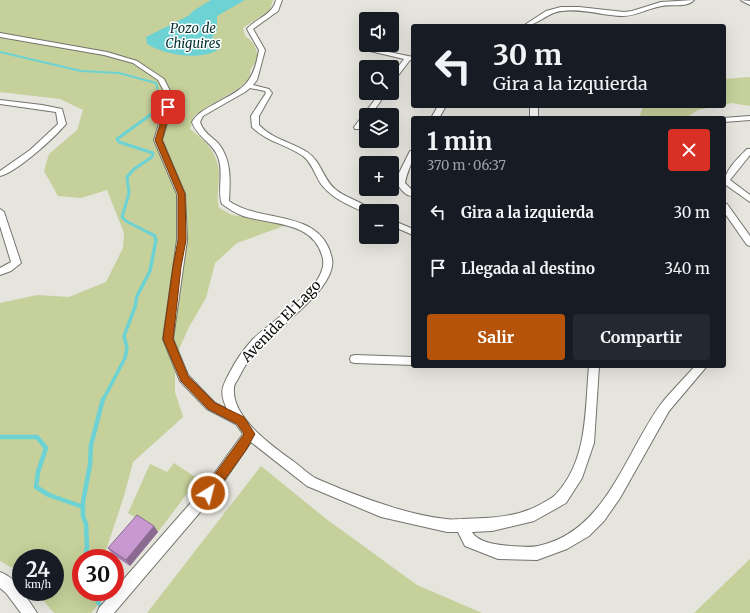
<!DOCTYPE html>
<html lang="es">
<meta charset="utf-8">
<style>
:root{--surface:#171b24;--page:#242831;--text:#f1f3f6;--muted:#9ea1a6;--accent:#b45309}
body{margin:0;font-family:Merriweather,serif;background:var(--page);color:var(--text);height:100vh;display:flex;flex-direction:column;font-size:15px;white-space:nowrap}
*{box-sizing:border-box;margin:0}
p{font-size:13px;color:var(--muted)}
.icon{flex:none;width:22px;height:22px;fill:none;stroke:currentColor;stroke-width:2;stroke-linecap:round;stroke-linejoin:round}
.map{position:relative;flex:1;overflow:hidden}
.side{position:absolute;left:411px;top:116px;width:315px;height:252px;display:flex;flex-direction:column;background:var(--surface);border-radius:4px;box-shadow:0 4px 16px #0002}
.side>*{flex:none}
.guide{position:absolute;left:411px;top:24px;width:315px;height:84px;border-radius:4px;box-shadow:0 4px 16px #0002;background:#171b24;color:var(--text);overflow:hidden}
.tools{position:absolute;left:359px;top:12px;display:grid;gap:8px}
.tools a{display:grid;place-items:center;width:40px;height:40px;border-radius:4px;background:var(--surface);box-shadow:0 4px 16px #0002;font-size:20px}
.speed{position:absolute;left:12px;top:549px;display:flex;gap:8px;font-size:20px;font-weight:700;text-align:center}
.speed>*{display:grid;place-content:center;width:52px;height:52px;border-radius:50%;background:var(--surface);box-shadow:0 4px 16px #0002;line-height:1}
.speed small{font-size:10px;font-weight:400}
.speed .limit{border:6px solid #d22;background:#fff;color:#111}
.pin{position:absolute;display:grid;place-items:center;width:34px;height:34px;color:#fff;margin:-17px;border-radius:8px;box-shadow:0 2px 6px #0006}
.me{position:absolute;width:44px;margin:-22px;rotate:36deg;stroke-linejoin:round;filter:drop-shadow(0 0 3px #0008)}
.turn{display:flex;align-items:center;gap:14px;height:84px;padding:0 16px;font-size:18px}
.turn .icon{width:52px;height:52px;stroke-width:2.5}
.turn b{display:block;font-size:28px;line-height:34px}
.round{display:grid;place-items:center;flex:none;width:42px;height:42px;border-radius:4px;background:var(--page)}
.head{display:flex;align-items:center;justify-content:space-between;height:68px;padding:0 16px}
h1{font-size:24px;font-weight:700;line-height:30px}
.button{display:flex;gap:8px;margin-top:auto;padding:8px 16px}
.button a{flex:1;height:46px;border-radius:4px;background:var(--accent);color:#fff;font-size:16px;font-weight:700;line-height:46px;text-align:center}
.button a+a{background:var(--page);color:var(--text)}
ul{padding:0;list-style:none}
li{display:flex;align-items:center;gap:12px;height:56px;padding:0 16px}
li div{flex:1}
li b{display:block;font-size:15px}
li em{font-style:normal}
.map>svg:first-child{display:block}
.green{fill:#c5d09a}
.water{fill:#6cd2d4}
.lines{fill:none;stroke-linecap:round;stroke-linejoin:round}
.stream-far3{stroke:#6cd2d4;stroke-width:2}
.stream-far2{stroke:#6cd2d4;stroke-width:3}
.stream-far1{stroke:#6cd2d4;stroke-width:3.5}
.stream{stroke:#6cd2d4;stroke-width:4.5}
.minor-casing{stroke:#74736d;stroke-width:2}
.minor{fill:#fff;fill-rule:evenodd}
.wall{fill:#ac84b4}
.shaded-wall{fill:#8c6b92}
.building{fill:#c899d1;stroke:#8c6b92}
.route{fill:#b45309;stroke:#753606}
.labels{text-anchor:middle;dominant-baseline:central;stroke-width:3;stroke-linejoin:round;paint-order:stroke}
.far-water-label{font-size:13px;font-style:italic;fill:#003132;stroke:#fff}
.street-label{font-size:14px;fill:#0d0c0a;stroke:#fff}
</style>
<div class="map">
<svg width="750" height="613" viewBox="0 0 750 613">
<rect width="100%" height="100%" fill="#e5e4dd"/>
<!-- green -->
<g class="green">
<path d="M0,0H273L270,10L243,28L245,36C254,42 256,47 258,58L251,69L249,79L238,89L210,105L194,116L190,129C206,141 218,153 219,174C219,187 216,196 219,208L232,215L277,222L284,226L237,243L215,263L206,298L189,327L175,358V392L183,417L133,462L124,496L105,553L110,558H81V592H109L91,613H54L36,592H55V558H21V574L18,571L0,561V303L37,295L69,297L106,282L123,248L124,233L107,190L81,198L58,196L44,171L49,154L77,130L83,110L60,99L0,92Z"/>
<path d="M750,77V106L731,103L724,105V79Z"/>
<path d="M643,106H717L698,110L686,118H639Z"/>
<path d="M174,463L198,479L158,532L128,513L150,464L167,472Z"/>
<path d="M261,466L325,518L417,585L482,613H147Z"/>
<path d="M750,559V613H694Z"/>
</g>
<!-- water -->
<path class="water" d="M211,0H245L217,16V31L212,38L221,43V48C201,62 166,55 147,44L146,37L188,16L193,11Z"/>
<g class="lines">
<!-- stream-far3 -->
<path class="stream-far3" d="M0,52L81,71L119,73L156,83L158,92L163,100L161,103"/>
<!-- stream-far2 -->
<path class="stream-far2" d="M151,234L126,221L122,217L129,193L127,177L134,169L152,157L153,153L119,142L117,139L153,113L162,102"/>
<!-- stream-far1 -->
<path class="stream-far1" d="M103,400L125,358L127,348L124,336L135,307L137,296L150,271L156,240L154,235L149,233"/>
<!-- stream -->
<g class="stream">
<path d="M0,437H37L46,448L38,472L36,487L49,495L83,507V509"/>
<path d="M85,558L87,548L86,524L83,516V502L90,465L91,445L103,399"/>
<path d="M92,592L105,613"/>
</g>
<!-- minor casing -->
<g class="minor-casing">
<g id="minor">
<path d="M276,0H282L278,11L253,29L265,50L257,80L253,85L269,89L272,93L259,116V125C272,139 291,142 307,152C321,161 323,179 335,189C345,198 364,202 372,211H366L365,213C350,205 332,199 321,184C315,175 312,163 303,156C286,144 267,142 252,127L251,116L266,93L265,91L250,88L245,92L203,116L200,122C203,132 211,136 218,143C232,160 230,181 229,201C261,224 322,208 332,259C337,287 280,326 262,344C252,353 245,365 239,377C237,381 234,384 234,388C231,417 272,446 293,461C300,466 307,473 315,478C323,482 333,485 341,489C375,502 410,515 446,519C451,520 457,519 462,519C488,518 517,518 541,504C546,501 553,498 557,493C588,459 585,409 589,366H599L594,443L582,478L566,503L534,521L492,531L472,532C478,543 499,545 510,546C519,546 529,548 538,546C606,532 625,453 661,404C671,391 684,379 695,366H707L669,411L620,498L604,521L589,536L567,549L537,560L498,559L465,546L458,532H447L381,517L307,486L251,442L213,497L114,613H97L99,608L113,592H115V589L203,489L243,434L236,424L207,409L180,381L163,339L177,240V194L154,140L164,107L165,93L158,80L133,63L104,55L0,37V33L107,52L137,61L164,79L171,93L172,107L162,140L185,194L187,240L173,339L188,375L215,403L227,409C219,392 222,387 230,372C236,360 244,349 253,339C270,322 328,287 323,259C315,221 272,225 243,216C235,213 229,209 222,204C217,193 224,172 218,157C213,143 197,137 192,122C197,114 202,111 211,106C241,89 253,87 259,50L247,29C256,18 273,15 276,0Z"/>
<path d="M694,0C687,8 671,4 662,6C648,8 637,16 623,16C603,16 583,8 562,11C547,12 538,26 523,26L546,11L561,7H579L624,12L632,11L661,2Z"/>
<path d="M741,0L750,1V5L742,1Z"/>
<path d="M369,45H373L374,49L413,57V61L410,60L394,81L392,82V75L404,59L370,51L368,49Z"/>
<path d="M380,93H386L371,115H366V121L361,129H355L354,127Z"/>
<path d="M0,100L42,105L62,109L66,124C54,138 17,172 0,176V171L30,150L58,124L56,112L0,104Z"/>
<path d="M438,106H446L439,118H431Z"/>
<rect x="530" y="106" width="8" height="12"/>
<path d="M750,116V120L724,122L723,118Z"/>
<path d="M747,149H750V155L730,180L750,195V202L726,185H724C724,171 737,159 747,149Z"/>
<path d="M410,151H413C413,165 407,170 405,183L413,191V196C406,197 401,189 397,184L398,175Z"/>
<path d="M724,203L727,204L750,236V246L747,245L724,212Z"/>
<path d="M0,209L4,212L21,263L11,271L0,275V268L11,262L0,226Z"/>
<path d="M392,220L413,229V235L392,226Z"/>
<path d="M355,355L413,357V365L355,363L351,362L350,359L351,356Z"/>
<path d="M0,572C8,575 20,583 21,592H23L37,613H21L6,593L0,588Z"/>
</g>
</g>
<!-- minor -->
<use href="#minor" class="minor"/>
</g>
<!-- wall -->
<path class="wall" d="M154,526L158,532L130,566L113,555L108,548Z"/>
<!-- shaded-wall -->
<path class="shaded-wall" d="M154,526L158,532L130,566L126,560Z"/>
<!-- building -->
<path class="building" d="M137,515L154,526L126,560L108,548Z"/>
<!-- route -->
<path class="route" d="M166,105L171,107L162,140L185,194L186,240L181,267L173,339L188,376L215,403L244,417L255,434L246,450L212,497L208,498L204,497L202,493L204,489L244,434L237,424L208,409L181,381L163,339L173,267L178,240V194L155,140Z"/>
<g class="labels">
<!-- far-water labels -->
<g class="far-water-label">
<text x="193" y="28">Pozo de<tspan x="193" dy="15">Chiguires</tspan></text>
</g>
<!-- street labels -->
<g class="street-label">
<text transform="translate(281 321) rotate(-46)">Avenida El Lago</text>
</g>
</g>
</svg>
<div class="tools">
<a><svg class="icon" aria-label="sound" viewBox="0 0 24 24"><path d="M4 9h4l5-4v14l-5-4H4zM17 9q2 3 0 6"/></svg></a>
<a><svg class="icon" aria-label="search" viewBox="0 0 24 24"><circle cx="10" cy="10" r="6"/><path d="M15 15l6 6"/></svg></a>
<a><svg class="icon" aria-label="layers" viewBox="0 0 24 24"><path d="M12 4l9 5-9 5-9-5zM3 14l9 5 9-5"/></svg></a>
<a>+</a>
<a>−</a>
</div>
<div class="speed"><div>24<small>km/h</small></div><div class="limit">30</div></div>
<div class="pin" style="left:168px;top:107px;background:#d93025"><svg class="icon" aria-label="arrive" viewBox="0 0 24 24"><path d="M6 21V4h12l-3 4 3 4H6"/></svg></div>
<svg class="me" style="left:208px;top:493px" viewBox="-20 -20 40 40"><circle r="17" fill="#b45309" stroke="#fff" stroke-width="3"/><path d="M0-11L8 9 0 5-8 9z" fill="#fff"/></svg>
<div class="guide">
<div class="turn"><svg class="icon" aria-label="left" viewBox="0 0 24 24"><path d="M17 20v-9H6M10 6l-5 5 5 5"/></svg><div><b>30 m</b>Gira a la izquierda</div></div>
</div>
<section class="side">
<div class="head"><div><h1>1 min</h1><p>370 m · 06:37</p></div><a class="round" style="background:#d93025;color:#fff"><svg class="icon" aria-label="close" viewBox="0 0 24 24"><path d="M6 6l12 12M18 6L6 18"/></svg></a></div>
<ul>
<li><svg class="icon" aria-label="left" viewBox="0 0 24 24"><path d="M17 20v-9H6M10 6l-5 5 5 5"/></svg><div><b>Gira a la izquierda</b></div><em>30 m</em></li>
<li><svg class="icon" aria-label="arrive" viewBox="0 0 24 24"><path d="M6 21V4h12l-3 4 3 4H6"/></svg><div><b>Llegada al destino</b></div><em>340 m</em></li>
</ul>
<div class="button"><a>Salir</a><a>Compartir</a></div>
</section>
</div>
